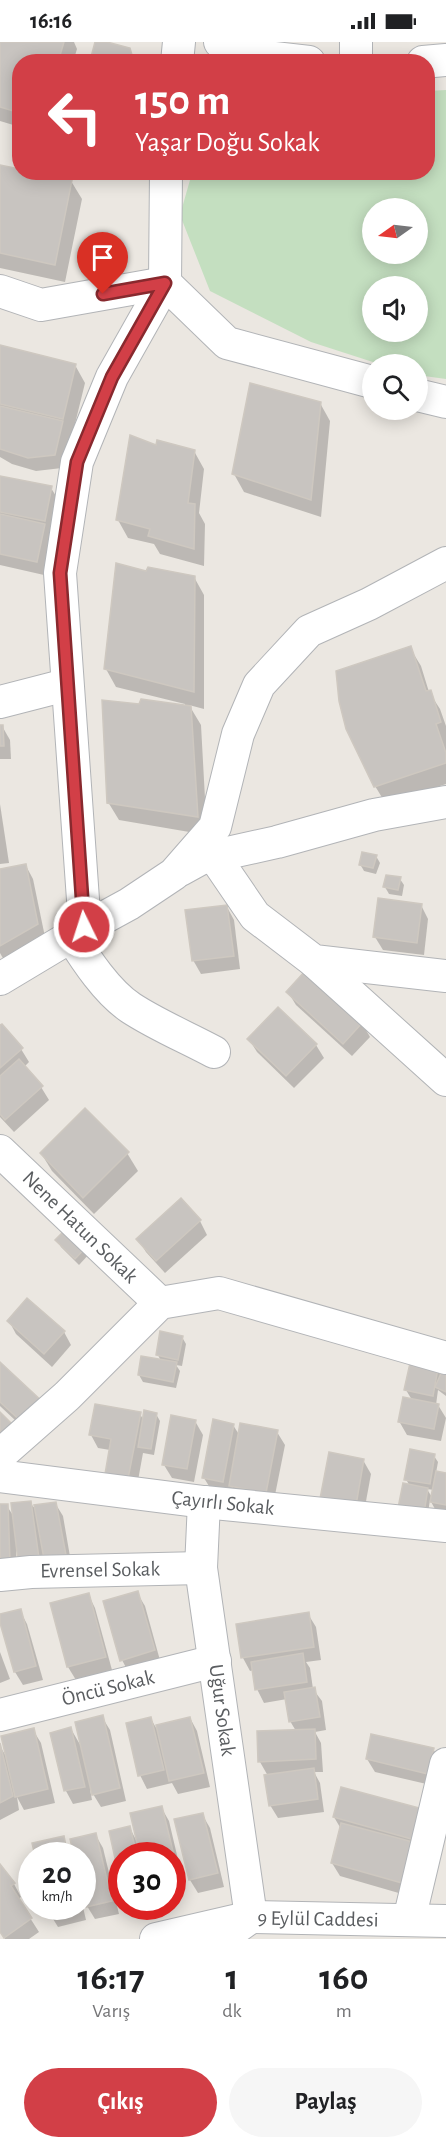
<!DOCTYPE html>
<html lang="tr">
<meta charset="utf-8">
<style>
:root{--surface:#fff;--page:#f6f6f6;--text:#202124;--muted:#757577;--accent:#d23f47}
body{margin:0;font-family:"Alegreya Sans",sans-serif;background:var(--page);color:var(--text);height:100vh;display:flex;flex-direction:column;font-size:22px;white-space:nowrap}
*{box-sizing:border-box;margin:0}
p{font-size:20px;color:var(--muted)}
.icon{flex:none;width:33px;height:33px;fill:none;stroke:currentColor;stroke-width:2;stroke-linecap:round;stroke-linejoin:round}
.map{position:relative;height:1897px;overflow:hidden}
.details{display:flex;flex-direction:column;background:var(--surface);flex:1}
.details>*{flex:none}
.banner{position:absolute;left:12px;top:12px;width:423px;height:126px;border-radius:24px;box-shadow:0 3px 15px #0003;background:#d23f47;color:#fff;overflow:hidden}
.needle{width:39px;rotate:256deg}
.tools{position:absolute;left:362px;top:156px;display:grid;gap:12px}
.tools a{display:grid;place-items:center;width:66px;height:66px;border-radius:50%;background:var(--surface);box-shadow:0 3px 15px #0003;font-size:30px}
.speed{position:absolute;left:18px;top:1800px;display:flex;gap:12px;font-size:30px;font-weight:700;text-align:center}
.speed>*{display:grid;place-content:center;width:78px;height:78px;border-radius:50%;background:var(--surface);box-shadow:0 3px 15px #0003;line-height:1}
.speed small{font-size:15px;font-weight:400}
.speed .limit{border:9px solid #d22;background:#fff;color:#111}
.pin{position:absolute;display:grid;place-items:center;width:51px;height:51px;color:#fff;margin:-62px -26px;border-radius:50% 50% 50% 0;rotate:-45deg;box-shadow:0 0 6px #0007}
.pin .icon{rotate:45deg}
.me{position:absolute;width:66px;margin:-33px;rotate:356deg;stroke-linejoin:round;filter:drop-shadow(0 0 4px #0008)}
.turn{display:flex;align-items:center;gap:21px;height:126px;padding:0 24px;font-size:27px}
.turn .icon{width:78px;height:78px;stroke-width:2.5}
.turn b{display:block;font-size:42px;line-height:51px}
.eta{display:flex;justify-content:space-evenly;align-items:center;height:102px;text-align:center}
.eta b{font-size:36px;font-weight:700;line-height:42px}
.button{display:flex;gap:12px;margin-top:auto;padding:12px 24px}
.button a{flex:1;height:69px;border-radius:36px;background:var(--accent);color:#fff;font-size:24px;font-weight:700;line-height:69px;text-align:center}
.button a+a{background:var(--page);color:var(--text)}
.status{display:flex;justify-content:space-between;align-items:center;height:42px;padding:0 30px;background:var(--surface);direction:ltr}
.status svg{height:16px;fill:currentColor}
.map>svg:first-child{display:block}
.green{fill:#c4dfc0;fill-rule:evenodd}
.shadow{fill:#0003;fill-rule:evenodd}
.building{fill:#c8c4c0;stroke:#cec8c0;stroke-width:1.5}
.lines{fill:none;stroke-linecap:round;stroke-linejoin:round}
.minor-casing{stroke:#b2b4b7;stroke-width:34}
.minor{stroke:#fff;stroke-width:32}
.route-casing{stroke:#88292e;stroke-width:15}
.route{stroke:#d23f47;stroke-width:10}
.labels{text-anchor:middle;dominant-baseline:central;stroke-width:5;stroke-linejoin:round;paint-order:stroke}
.street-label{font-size:21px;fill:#5a5d60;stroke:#fff}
</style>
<div class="status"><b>16:16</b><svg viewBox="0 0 49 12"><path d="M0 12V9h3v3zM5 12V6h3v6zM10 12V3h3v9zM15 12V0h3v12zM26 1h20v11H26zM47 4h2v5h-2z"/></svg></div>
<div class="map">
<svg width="446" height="1897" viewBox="0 0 446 1897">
<rect width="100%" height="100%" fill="#ebe7e1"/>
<!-- green -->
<path class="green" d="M446,48V337L417,333V322H379L311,300L210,249L180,173L192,131L428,130V49ZM372,166H417V212H372ZM372,244H417V290H372Z"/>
<!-- shadow -->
<g class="shadow">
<path d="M0,0H74L77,7L73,20H20V85L0,79Z"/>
<path d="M0,124L20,130L71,139L82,157L65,240L0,226Z"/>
<path d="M0,305L75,323L85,341L72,394H70L62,426L36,429L12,422L0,415Z"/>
<path d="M320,361L330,379L321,475L244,450L234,432Z"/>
<path d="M157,405L194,409L204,427L199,471L205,482L204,524L160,512L154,502L128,496L118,478Z"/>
<path d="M0,435L51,446L59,459L52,492L49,491L52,497L44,533L0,523Z"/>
<path d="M147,531L194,535L204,553V667L189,663L201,683L207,793L119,778L108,760L140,664L185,665V662L116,645L106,627Z"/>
<path d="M410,606L421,624L429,650L440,667L446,684V742L386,762L375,744Z"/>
<path d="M0,684H2L10,698L11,717H0Z"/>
<path d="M0,762L9,821L0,822Z"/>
<path d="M376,814L380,821L376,832L364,829L360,822Z"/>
<path d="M26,824L33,837L45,895L4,918L0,911V829Z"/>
<path d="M400,837L404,843L402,854L389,852L385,845Z"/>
<path d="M421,863L428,877L424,913L383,908L375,895Z"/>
<path d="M227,865L234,878L240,927L201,932L193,918Z"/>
<path d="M288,950L362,981L370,995L352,1014L296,963Z"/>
<path d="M0,985L21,1007L29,1020L24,1025L41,1045L49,1058L14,1090L0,1075Z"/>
<path d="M249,997L316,1003L324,1016L294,1046L257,1010Z"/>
<path d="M41,1111H127L138,1129L94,1172L52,1129Z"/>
<path d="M181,1158L200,1179L207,1193L165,1231L146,1210L138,1197Z"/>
<path d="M57,1198L91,1210L79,1223L61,1205Z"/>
<path d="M9,1279L64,1290L71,1303L52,1325L16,1292Z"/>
<path d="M182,1295L186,1302L182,1324L176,1323L180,1329L176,1346L143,1340L139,1333L161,1319L158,1313Z"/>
<path d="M0,1322L33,1395L0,1364Z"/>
<path d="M446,1324V1354L438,1348L436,1363H438L446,1376L441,1399L407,1393L399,1379L412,1358L406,1348L437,1327L441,1334Z"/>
<path d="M140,1372L144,1379L156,1372L160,1379L154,1413L143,1411L135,1455L110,1408L98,1406L91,1393Z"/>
<path d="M195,1379L203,1393L194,1440L172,1436L164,1423Z"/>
<path d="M233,1383L240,1394L277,1390L285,1403L273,1463L238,1457L232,1445L230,1453L212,1449L204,1436Z"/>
<path d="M330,1412L363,1418L371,1432L362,1481Z"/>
<path d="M434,1414L438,1420L436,1431L446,1432V1469L435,1467L430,1458L427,1477L406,1437ZM427,1447L434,1448L433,1457Z"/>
<path d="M31,1460L33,1465L55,1461L63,1474L72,1526L53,1530L43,1513L45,1529L16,1508L17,1533H0V1464H7L14,1475Z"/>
<path d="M137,1551L145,1564L161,1622L129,1631L122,1618Z"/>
<path d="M88,1552L95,1566L112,1628L76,1638L68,1625Z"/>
<path d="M20,1569L27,1582L43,1638L23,1643L15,1630L0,1575Z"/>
<path d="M308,1572L316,1585L321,1618L306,1620L310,1626L313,1647L322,1659L326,1688L315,1690L321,1701L323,1730H314L320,1741L324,1770L278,1776L270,1763L268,1734L260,1720L296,1689L290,1679L287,1657L264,1661L257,1647L254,1628L250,1629L243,1616Z"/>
<path d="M0,1610L10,1637L0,1641Z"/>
<path d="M102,1675L110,1688L126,1759L101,1765L90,1747L92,1758L73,1762L66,1749L52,1692L71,1687L82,1706Z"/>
<path d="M190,1676L197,1689L210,1745L178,1752L172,1741L147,1747L140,1733L151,1677L159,1691Z"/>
<path d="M33,1688L41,1701L55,1761L24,1768L17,1755L19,1768L0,1778V1704L7,1716Z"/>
<path d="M433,1707L441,1720L435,1744L375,1730L367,1717Z"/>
<path d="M161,1765L169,1779L184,1843L172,1846V1814H122L111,1790L130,1786L137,1800Z"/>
<path d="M202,1772L210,1786L224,1845L198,1851L190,1838Z"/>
<path d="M334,1775L430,1782L409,1854L340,1834L332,1821L341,1787Z"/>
<path d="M95,1792L103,1806L119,1872L95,1877L87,1864Z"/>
<path d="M63,1796L72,1814H37Z"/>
<path d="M0,1824L14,1842L21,1855L18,1857L39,1890L29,1897H5L0,1889Z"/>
<path d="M82,1861L86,1878L58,1885L50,1872L48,1864H82Z"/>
</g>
<!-- building -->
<g class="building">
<path d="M0,0H64L58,20H20V71L0,65Z"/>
<path d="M95,0H107L130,6L134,20H83L85,14L91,15Z"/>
<path d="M0,123L20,127V130H37L72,138L55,223L0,211Z"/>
<path d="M0,303L76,322L63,377L0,362Z"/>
<path d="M250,341L321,360L311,458L232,432Z"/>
<path d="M0,364L63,379L55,413L28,416L0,407Z"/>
<path d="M130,393L156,403L157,398L195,408L188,461L195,462L194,507L148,494L150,487L116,478Z"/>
<path d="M0,434L52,444L45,479L0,470Z"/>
<path d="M0,472L45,482L37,520L0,512Z"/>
<path d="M116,521L146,529L148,525L195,534L194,650L104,627Z"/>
<path d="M411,604L426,649L431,648L441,680L436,682L446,711V721L374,745L346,687L339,659L336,629Z"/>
<path d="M141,657L191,664L198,775L107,761L102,658L139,662Z"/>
<path d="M0,683H3L4,704H0Z"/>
<path d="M362,810L377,813L373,826L359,823Z"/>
<path d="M26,822L38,882L0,904V827Z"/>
<path d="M386,833L401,835L398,848L383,845Z"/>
<path d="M378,856L422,862L417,901L373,895Z"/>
<path d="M227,863L234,914L192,919L185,868Z"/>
<path d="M306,928L363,980L343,1002L286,950Z"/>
<path d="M278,965L317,1002L286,1034L247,997Z"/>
<path d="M2,982L23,1006L0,1026V983Z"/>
<path d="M19,1017L43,1044L5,1078L0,1072V1034Z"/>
<path d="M85,1066L129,1110L83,1156L40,1111Z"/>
<path d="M181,1156L201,1178L156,1219L136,1197Z"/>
<path d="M69,1184L89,1202L75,1217L55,1198Z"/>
<path d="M27,1256L65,1289L44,1312L7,1279Z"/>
<path d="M160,1289L183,1294L178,1318L156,1313Z"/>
<path d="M141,1314L177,1320L173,1340L138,1333Z"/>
<path d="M0,1320L45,1362L25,1383L0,1360Z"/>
<path d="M410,1321L438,1326L433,1354L404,1348Z"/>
<path d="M445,1322H446V1350L435,1345Z"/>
<path d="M403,1355L439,1362L434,1387L398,1380Z"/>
<path d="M95,1362L141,1370L127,1442L104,1438L111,1397L89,1393Z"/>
<path d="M144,1368L157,1371L151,1407L138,1405Z"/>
<path d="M0,1370L13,1383L0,1396Z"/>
<path d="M171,1373L196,1378L187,1427L162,1423Z"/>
<path d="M213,1377L234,1382L223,1440L202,1436Z"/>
<path d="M240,1381L278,1388L266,1451L229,1444Z"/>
<path d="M410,1407L435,1412L430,1442L404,1438Z"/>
<path d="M329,1410L364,1417L355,1469L319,1462Z"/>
<path d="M436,1429L446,1431V1463L430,1460Z"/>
<path d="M403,1441L428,1446L424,1471L398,1466Z"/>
<path d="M31,1459L39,1516L18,1519L11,1461Z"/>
<path d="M56,1460L66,1513L44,1517L34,1463Z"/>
<path d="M0,1462H8L10,1520H0Z"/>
<path d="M138,1549L155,1608L120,1619L103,1559Z"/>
<path d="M89,1551L106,1615L67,1625L50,1561Z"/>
<path d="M21,1567L36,1624L14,1630L0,1581V1572Z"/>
<path d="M309,1570L314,1605L241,1616L236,1582Z"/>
<path d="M303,1611L307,1640L255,1648L251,1620Z"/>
<path d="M315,1645L320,1675L289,1680L284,1650Z"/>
<path d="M103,1673L120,1746L92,1753L75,1680Z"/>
<path d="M151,1675L164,1728L138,1734L126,1681Z"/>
<path d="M190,1675L204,1731L169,1739L156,1683Z"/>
<path d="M71,1685L85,1745L64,1749L50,1691Z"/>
<path d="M34,1686L48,1747L15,1755L1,1694Z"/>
<path d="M315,1687L316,1717L258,1720L257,1689Z"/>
<path d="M371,1692L434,1706L428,1732L366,1717Z"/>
<path d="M0,1701L13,1754L0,1761Z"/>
<path d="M314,1726L318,1757L269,1764L264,1733Z"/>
<path d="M341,1745L423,1767L415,1798L333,1775Z"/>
<path d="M162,1764L178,1830L172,1831V1814H140L130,1771Z"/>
<path d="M203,1771L218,1831L189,1838L174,1777Z"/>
<path d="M341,1781L413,1800L402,1841L331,1821Z"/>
<path d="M130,1784L137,1814H122V1848L109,1789Z"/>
<path d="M96,1791L112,1859L86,1865L82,1850V1814H74L70,1797Z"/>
<path d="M64,1794L68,1814H35L32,1801Z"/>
<path d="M0,1822L15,1841L11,1844L32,1876L4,1896L0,1890Z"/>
<path d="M47,1864H80V1865L49,1872Z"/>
</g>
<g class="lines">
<!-- minor casing -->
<g class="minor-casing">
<g id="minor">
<path d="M220,0L258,14L309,20"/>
<path d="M177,20L179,0"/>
<path d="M356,20V0"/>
<path d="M423,20L446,18"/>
<path d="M165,241L227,301L372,340"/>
<path d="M0,249L41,263L165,241"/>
<path d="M417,353L446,360"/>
<path d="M0,660L66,643"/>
<path d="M214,814L255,874L314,919L446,934"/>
<path d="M180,828L200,817L277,800L374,773L446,760"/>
<path d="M85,886L60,531L77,420L112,335L165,241L166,130"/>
<path d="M71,894C86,918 107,950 131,966C157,983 186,995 214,1010"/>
<path d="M314,919L446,1038"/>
<path d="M0,937L85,886L129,862L174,832L215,785L238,692L259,643L309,589L369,562L446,521"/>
<path d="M0,1109L160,1261"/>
<path d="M0,1413L67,1354L160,1261L219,1251L446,1316"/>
<path d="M0,1434L204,1460L446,1484"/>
<path d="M204,1460L201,1526L251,1875L220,1897"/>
<path d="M0,1533L31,1530L201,1526"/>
<path d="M0,1673L215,1619"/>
<path d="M409,1878L446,1722"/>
<path d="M156,1897L251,1875L446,1879"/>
</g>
</g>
<!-- minor -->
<use href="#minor" class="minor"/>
</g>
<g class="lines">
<!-- route casing -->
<g class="route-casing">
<path id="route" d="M84,885L60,531L77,420L112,335L165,241L103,252"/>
</g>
<!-- route -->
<use href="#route" class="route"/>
</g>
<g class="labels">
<!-- street labels -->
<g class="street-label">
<text transform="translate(80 1185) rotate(44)">Nene Hatun Sokak</text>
<text transform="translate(223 1461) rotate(6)">Çayırlı Sokak</text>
<text transform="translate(100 1528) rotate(-1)">Evrensel Sokak</text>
<text transform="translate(108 1646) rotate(-14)">Öncü Sokak</text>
<text transform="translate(222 1668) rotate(82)">Uğur Sokak</text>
<text transform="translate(318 1877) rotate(1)">9 Eylül Caddesi</text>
</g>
</g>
</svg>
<div class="tools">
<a><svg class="needle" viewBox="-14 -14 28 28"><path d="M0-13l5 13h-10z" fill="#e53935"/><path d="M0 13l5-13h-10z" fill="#757577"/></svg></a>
<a><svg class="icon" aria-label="sound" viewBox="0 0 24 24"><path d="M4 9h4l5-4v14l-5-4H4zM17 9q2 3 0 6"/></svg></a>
<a><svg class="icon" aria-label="search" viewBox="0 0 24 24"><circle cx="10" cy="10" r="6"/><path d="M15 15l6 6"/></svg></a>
</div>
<div class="speed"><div>20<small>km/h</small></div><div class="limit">30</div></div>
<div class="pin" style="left:103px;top:252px;background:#d93025"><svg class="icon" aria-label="arrive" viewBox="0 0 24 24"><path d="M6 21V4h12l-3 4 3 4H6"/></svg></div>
<svg class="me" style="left:84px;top:885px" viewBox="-20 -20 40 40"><circle r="17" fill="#d23f47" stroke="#fff" stroke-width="3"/><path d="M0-11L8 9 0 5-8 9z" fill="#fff"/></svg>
<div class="banner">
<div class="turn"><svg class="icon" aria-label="left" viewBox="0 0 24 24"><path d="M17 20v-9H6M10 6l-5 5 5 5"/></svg><div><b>150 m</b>Yaşar Doğu Sokak</div></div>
</div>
</div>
<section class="details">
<div class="eta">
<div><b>16:17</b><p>Varış</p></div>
<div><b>1</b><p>dk</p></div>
<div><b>160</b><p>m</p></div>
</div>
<div class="button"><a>Çıkış</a><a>Paylaş</a></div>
</section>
